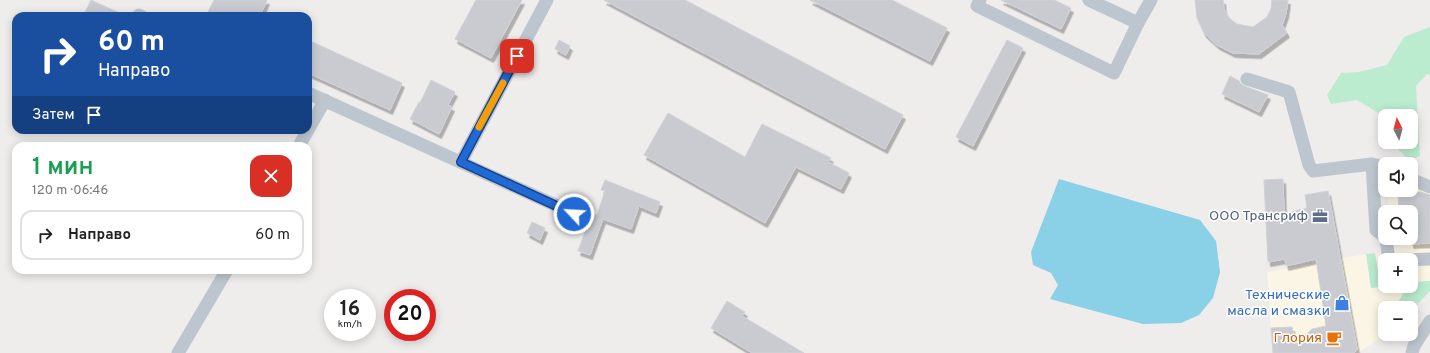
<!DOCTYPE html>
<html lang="ru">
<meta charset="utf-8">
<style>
:root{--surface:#fff;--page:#f2f2f2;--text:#222;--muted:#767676;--line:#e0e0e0}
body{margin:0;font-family:Overpass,sans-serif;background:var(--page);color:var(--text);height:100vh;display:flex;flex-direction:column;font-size:15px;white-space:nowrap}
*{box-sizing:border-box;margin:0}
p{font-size:13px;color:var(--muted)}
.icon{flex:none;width:22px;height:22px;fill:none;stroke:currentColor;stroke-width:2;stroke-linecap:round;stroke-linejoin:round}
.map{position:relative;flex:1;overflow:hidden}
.details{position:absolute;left:12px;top:142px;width:300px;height:132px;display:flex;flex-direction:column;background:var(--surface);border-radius:12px;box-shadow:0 2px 10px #0003}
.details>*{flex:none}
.banner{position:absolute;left:12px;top:12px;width:300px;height:122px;border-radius:12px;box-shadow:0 2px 10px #0003;background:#1a4fa0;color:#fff;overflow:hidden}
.needle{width:26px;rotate:354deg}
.tools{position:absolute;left:1378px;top:109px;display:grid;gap:8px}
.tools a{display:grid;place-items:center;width:40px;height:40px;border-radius:8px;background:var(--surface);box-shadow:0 2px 10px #0003;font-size:20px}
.speed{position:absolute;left:324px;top:289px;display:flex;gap:8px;font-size:20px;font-weight:700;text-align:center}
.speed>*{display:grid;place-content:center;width:52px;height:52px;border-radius:50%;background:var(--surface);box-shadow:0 2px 10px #0003;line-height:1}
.speed small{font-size:10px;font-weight:400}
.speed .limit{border:6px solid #d22;background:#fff;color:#111}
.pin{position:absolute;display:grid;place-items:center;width:34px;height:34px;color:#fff;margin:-17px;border-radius:8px;box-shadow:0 2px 6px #0006}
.me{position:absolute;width:44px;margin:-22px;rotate:295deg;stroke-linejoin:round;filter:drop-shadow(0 0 3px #0008)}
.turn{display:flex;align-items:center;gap:14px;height:84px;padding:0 20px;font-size:18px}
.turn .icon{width:52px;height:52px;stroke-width:2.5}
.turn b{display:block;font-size:28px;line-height:34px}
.then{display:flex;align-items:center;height:38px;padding:0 20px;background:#0003;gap:8px;font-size:15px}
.round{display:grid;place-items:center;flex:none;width:42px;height:42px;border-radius:12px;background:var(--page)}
.overview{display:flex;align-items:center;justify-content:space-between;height:68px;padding:0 20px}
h1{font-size:24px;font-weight:600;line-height:30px;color:#1e9e55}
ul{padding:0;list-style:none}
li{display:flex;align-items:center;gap:12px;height:50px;margin:0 8px 6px;padding:0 12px;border:2px solid var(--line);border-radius:12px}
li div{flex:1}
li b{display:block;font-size:15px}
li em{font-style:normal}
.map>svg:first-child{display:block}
.commercial{fill:#faf5e4;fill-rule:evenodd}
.green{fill:#bbeccf}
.water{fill:#8ad0e7}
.building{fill:#c9cbd1;stroke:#d0d2d7;filter:url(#shadow)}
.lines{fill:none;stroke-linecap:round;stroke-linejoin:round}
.minor{stroke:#bdc6ce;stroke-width:13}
.route-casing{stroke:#15448a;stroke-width:10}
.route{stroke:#2169d4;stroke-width:7}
.slow{stroke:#f59e0b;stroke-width:7}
.labels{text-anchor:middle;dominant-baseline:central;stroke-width:3;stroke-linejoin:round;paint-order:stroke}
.service-label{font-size:14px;fill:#4e5e75;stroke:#fff;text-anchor:end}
.shop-label{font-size:14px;fill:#366cbe;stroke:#fff;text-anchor:end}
.food-label{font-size:14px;fill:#c56008;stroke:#fff;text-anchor:end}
</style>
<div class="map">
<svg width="1430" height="353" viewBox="0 0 1430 353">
<defs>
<filter id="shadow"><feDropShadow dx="2.5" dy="4.5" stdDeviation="0" flood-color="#0004"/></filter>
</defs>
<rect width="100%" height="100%" fill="#efecec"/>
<!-- commercial -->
<path class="commercial" d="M1411,188L1430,190V291L1411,311V308H1385L1386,334L1358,353H1273L1267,272L1366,254L1392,252L1391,238H1411V212H1389L1387,190H1411ZM1385,260H1411V286H1385Z"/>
<!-- green -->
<g class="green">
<path d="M1430,27V75L1427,74L1416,86L1420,156L1409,160L1395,146L1393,142H1411V116L1385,117L1357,100L1331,104L1327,95L1341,73L1359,72L1387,65L1404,37Z"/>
<path d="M1375,253L1380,283H1385V286H1394L1371,288L1366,254Z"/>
<path d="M1430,281V291L1411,311V308H1395L1407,286H1411V282Z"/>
</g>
<!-- water -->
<path class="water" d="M1059,179L1200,220L1216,241L1220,272L1213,298L1199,315L1181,323L1143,324L1050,299L1058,285L1051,273L1033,265L1031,252Z"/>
<!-- building -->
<g class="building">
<path d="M91,0L126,16H83Z"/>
<path d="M214,0H267L260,16H206Z"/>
<path d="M476,0H522L491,58L455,39Z"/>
<path d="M604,0H685L903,115L885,149Z"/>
<path d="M810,0H892L947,28L930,61Z"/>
<path d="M1001,0H1054L1071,8L1061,29Z"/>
<path d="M1195,0H1223L1224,9L1229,18L1237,24L1253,27L1267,17L1271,9L1272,0H1288L1286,14L1282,25L1287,33L1259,54L1233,53L1217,45L1204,33L1197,18Z"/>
<path d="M308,40L402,83L390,110L308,73Z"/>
<path d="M559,40L570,46L566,55L555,49Z"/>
<path d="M1007,40L1023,48L973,146L956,137Z"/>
<path d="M1230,76L1239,81L1241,84L1244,86L1268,95L1259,112L1222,94Z"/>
<path d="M431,80L455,92L448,105L452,107L439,134L410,119L419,102L420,103Z"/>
<path d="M668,113L745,157L762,124L831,158L828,162L849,173L841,189L796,167L765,223L644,155Z"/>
<path d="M1283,179L1284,214L1307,208L1305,195L1328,191L1357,349L1354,353H1273L1271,328L1292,327L1296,344L1312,329L1326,326L1316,259L1286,266L1285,259L1268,262L1264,180Z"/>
<path d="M605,180L660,202L656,213L639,206L631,229L603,219L590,255L578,251L592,213L597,215L605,191L601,190Z"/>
<path d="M1398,192H1421L1430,195V243L1411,244V212H1399Z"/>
<path d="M532,222L545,228L540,240L527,233Z"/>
<path d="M727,301L745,312L742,316L804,353H752L711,328Z"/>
</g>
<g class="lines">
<!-- minor -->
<g class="minor">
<path d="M980,0L977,6L1114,73L1138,23"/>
<path d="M1089,0L1138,23L1151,0"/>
<path d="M139,15L141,16"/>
<path d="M1247,79L1289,92L1309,165L1313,171L1372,164L1385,167"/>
<path d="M308,93L575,214"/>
<path d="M299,146L325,100"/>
<path d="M461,162L547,0"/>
<path d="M1372,164L1376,230L1385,237"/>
<path d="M1411,179L1430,187"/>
<path d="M1386,238L1389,260"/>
<path d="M1406,260L1430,259"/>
<path d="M178,353L227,270"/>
<path d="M1412,353L1414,346L1430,321"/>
</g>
</g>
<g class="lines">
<!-- route casing -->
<g class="route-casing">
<path id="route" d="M517,56L461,162L574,214"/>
</g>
<!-- route -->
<use href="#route" class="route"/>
<!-- slow -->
<path class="slow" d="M479,127L503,83"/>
</g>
<!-- icons -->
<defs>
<g id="office-bare" transform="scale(1.2)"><path d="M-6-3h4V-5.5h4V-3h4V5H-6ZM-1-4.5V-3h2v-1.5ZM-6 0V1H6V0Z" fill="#5c6f8a" stroke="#fff" stroke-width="2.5" paint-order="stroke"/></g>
<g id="shop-bare" transform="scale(1.2)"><path d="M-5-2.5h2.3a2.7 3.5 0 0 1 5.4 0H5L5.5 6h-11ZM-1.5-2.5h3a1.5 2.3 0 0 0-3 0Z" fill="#3f7fe0" stroke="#fff" stroke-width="2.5" paint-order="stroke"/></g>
<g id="cafe-bare" transform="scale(1.2)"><path d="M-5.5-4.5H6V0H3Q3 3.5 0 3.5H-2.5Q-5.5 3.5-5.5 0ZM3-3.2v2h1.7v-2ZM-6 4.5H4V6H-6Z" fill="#e8710a" stroke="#fff" stroke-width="2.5" paint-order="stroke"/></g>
</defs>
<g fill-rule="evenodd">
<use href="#office-bare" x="1320" y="216"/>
<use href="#shop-bare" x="1342" y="303"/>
<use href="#cafe-bare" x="1334" y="338"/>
</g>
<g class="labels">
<!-- service labels -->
<g class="service-label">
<text x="1308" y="216">ООО Трансриф</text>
</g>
<!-- shop labels -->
<g class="shop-label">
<text x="1330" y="295">Технические<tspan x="1330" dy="16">масла и смазки</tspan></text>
</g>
<!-- food labels -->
<g class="food-label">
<text x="1322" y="338">Глория</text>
</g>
</g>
</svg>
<div class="tools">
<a><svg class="needle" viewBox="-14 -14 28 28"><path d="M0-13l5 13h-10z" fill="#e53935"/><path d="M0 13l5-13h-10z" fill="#767676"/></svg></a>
<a><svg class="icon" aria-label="sound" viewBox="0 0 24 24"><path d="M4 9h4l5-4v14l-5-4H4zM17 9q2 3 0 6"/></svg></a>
<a><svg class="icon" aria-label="search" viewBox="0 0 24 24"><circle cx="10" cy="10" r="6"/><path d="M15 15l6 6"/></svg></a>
<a>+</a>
<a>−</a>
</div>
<div class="speed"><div>16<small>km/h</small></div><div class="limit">20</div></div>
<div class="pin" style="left:517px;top:56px;background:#d93025"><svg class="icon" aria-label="arrive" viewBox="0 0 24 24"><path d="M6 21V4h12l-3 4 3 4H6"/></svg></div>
<svg class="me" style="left:574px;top:214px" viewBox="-20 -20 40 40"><circle r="17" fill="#2169d4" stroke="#fff" stroke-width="3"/><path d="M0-11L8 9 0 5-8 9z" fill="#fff"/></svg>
<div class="banner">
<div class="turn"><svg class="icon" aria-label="right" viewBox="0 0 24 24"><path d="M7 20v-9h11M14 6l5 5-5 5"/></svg><div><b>60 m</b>Направо</div></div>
<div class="then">Затем<svg class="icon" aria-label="arrive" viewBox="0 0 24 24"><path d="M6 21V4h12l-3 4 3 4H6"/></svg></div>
</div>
<section class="details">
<div class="overview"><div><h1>1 мин</h1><p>120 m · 06:46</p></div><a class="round" style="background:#d93025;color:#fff"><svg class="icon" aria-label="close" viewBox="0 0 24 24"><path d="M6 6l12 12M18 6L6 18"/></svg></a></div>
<ul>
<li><svg class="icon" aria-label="right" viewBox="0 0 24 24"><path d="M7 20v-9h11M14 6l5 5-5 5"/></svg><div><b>Направо</b></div><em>60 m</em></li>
</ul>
</section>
</div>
